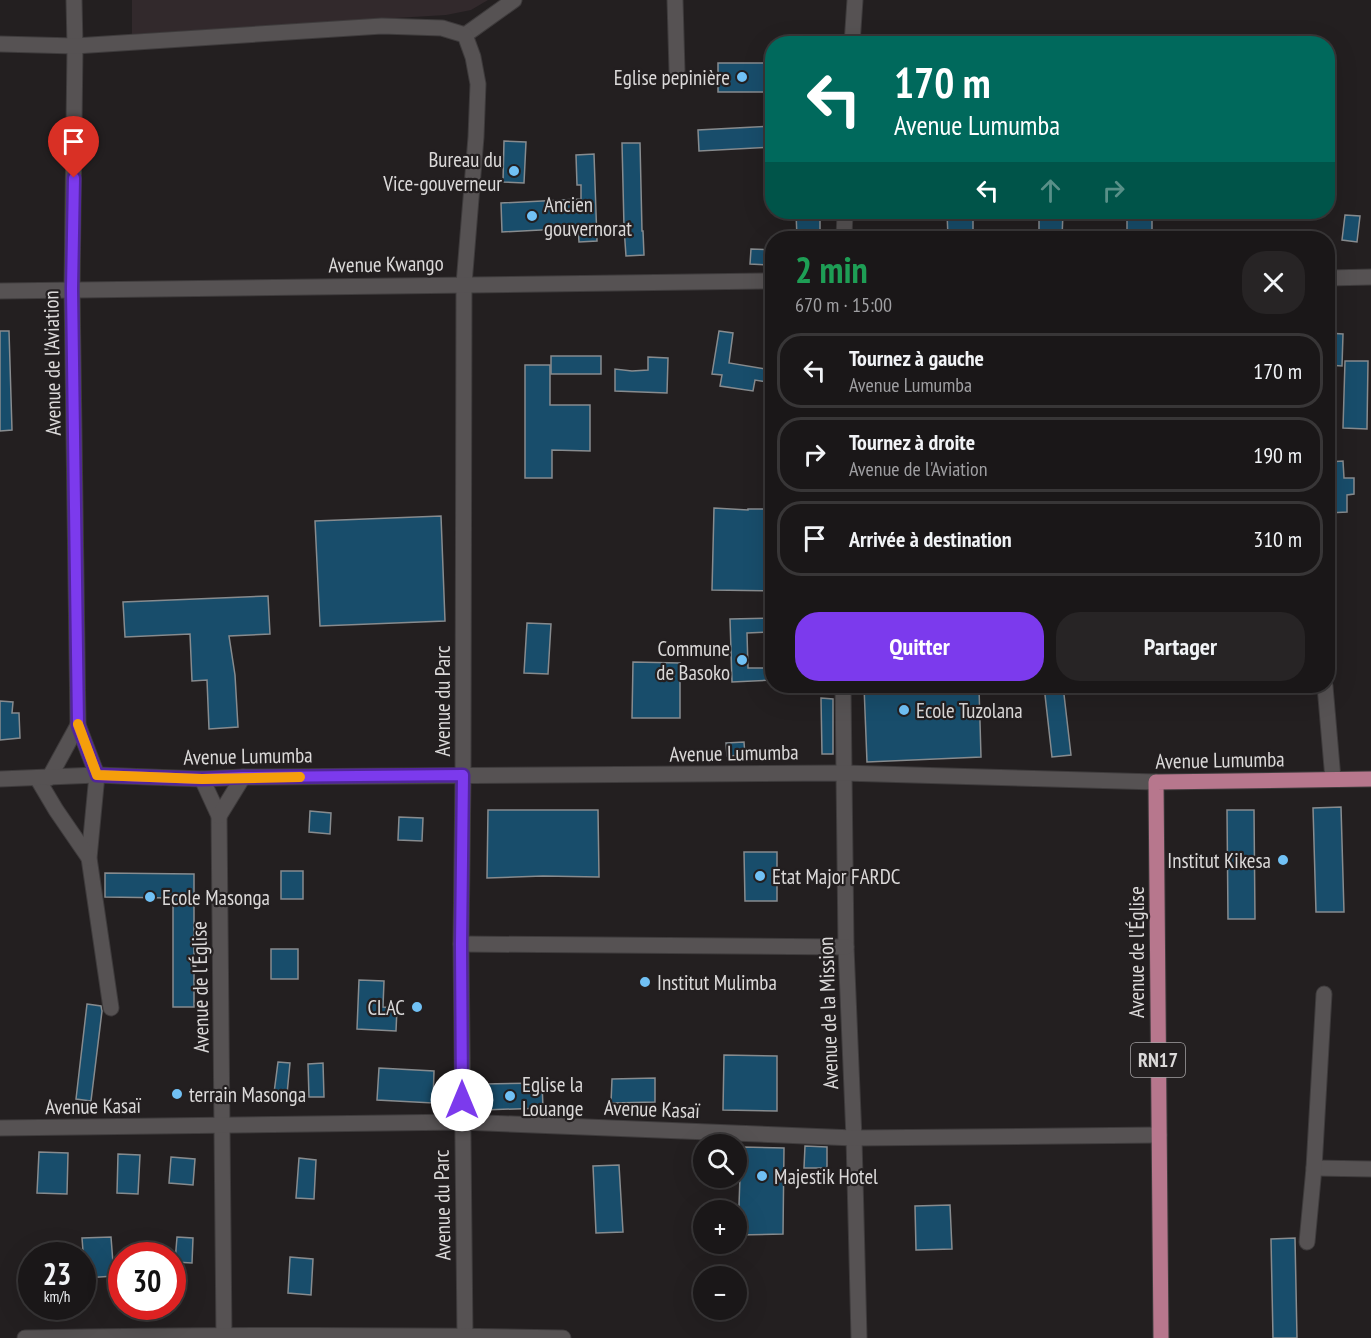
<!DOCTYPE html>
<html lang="fr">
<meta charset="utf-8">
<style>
:root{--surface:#1a1718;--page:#272425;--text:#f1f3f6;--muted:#9f9fa2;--line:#383637;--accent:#7c3aed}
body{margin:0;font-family:"PT Sans Narrow",sans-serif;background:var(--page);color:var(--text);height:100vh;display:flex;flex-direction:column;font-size:22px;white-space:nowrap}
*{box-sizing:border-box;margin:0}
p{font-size:20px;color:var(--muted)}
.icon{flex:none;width:33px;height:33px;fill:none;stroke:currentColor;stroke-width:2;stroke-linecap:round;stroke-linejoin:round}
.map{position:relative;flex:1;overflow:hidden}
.side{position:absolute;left:765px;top:231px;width:570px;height:462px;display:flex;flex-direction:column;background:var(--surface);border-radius:24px;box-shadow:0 6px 24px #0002,0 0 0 2px var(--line)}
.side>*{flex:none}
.guide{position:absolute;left:765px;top:36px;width:570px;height:183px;border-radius:24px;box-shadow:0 6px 24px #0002,0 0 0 2px var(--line);background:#00695c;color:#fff;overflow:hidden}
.controls{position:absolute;left:693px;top:1134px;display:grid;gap:12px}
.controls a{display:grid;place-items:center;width:54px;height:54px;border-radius:50%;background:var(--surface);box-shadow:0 6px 24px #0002,0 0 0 2px var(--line);font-size:30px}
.speed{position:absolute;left:18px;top:1242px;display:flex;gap:12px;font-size:30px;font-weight:700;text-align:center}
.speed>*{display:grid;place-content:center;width:78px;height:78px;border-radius:50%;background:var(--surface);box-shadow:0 6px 24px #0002,0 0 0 2px var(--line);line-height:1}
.speed small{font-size:15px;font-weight:400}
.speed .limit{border:9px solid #d22;background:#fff;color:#111}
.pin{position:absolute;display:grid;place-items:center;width:51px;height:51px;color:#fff;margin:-62px -26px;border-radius:50% 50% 50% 0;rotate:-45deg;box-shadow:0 0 6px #0007}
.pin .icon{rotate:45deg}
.me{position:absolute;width:66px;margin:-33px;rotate:0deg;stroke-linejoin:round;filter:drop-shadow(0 0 4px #0008)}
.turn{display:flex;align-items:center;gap:21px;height:126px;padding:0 30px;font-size:27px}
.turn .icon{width:78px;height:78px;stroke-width:2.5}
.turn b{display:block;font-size:42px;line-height:51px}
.lanes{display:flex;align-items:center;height:57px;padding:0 30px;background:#0003;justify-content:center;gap:30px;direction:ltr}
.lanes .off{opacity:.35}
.round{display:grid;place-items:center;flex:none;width:63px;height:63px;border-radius:24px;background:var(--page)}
.head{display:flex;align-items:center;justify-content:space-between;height:102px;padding:0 30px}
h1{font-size:36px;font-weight:600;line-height:45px;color:#1e9e55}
.cta{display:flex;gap:12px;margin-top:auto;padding:12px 30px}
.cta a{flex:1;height:69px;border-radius:24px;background:var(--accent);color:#fff;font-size:24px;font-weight:600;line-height:69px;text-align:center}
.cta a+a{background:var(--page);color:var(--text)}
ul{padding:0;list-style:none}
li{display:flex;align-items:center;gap:18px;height:75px;margin:0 12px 9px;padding:0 18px;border:3px solid var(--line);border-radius:24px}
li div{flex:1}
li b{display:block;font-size:22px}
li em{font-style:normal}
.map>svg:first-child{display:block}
.built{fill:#32292c}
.building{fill:#184d6b;stroke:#878b8e;stroke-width:1.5}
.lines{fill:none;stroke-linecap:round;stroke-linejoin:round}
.minor-casing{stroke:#3e3b3c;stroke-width:17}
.major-casing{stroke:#3e3b3c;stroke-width:17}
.minor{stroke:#565253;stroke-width:15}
.major{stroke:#b7778d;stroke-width:15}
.route-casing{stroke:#51269a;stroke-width:15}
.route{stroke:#7c3aed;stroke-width:10}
.slow{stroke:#f59e0b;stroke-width:10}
.poi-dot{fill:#71c1f5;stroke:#231f20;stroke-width:2}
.labels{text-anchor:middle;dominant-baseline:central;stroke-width:4.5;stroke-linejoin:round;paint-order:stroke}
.shield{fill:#231f20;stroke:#a4a1a2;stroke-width:1.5}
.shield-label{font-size:20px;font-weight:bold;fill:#dbd9d9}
.poi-label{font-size:21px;fill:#dbd9d9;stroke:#231f20;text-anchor:start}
.street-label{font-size:21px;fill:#dbd9d9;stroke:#231f20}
</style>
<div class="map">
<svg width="1371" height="1338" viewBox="0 0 1371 1338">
<rect width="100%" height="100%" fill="#231f20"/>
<!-- built -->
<path class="built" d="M132,0H488L471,10L446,15L132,34Z"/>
<!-- building -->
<g class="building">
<rect x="718" y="63" width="48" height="29"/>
<path d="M772,126V147L699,151L698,130Z"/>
<path d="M504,141L526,142L524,183L503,182Z"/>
<path d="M622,143H640L642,231H643L644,255L626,256L624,227Z"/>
<path d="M594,154L597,241L579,242L578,228L502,232L501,203L581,199V185H577L576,155Z"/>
<path d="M796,212H820V238H797Z"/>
<path d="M947,212H973V238H948Z"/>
<path d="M1039,212H1063L1062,238H1039Z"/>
<rect x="1127" y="212" width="25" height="26"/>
<path d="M1345,215L1360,216L1357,242L1342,240Z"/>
<path d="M751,249L772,250V265L750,264Z"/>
<path d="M0,331H9L12,430L0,431Z"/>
<path d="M719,331L733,333L729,363L772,370V383L755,380L753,391L720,386L722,375L712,374Z"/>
<path d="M1328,333L1343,334L1342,366L1328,365Z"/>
<rect x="551" y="356" width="50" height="18"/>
<path d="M648,357L668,358L667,393L615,391V369L632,371L648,370Z"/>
<path d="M1345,361H1368L1367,429L1343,428Z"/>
<path d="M525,365H550V405H590V451L552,450V478H525Z"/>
<path d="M1343,461L1344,478H1354V494L1347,495V512L1328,513V462Z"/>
<path d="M714,508L748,510V509H772V591L712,590Z"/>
<path d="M441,516L445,621L320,626L315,521Z"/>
<path d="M268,596L270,634L229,636L235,675L238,727L209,729L207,680L192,681L190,634L125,637L123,602Z"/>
<path d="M772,618V632L747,633L748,668H772V680L732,682L730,619Z"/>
<path d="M527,623L551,624L548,674L524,673Z"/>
<path d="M633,662L680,663V718H632Z"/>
<path d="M864,686H950L951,688H979L981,757L867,762Z"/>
<path d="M1044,686H1063L1071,755L1052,757Z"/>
<path d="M821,698L833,699V754H822Z"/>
<path d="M0,701L13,702L12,713H19L20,738L0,740Z"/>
<path d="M744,742L745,755L727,756L726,743Z"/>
<path d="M1341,807L1344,912H1316L1313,808Z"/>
<path d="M488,810H598L599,877L543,876L487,878Z"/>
<path d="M1227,810H1254L1255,919H1228Z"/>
<path d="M310,811L331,813L330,834L309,832Z"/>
<path d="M399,817L423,818L422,841L398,840Z"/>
<path d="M744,852H777V901H745Z"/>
<rect x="281" y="871" width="22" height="28"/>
<path d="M105,873L194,874V1007H173V898L105,897Z"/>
<rect x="271" y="949" width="27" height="30"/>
<path d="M359,980L384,981L383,1007L397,1008L396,1031L357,1029Z"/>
<path d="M87,1004L101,1006L102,1011L91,1101L76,1099Z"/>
<path d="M724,1055L777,1056V1111L723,1110Z"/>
<path d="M278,1062L290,1063L287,1094L274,1093Z"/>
<path d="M323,1063L324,1097H309L308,1064Z"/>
<path d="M379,1068L434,1071L433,1103L377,1100Z"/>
<path d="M655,1078V1102L611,1103L612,1079Z"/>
<path d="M542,1083L543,1108L483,1110V1084Z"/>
<path d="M805,1146L827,1147V1168H804Z"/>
<path d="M741,1147L784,1148L783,1234L738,1235Z"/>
<path d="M39,1152L68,1153L67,1194L37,1193Z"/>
<path d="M118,1154L140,1155L138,1194L117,1193Z"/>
<path d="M171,1157L195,1159L193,1185L169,1183Z"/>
<path d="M299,1158L316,1160L314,1199L296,1198Z"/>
<path d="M619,1165L623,1232L596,1233L593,1166Z"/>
<path d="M950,1205L952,1249L916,1250L915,1206Z"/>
<path d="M111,1237L114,1276L85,1278L82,1238Z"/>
<path d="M177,1237L193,1238L192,1263L175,1262Z"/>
<path d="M1295,1238L1297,1338H1273L1271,1239Z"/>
<path d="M290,1257L313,1259L311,1295L288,1293Z"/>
</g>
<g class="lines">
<!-- minor casing -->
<g class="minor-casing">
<g id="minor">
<path d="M74,0L75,46L72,289L78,725L97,775L89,858L111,1008"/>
<path d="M675,0L677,71"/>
<path d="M465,35L514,0"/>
<path d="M0,44L75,46L382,26L442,28L465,35L473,57L478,84L476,137L464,284L463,775L461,944L465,1338"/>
<path d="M852,44L855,0"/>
<path d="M844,238L845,212"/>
<path d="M1328,278L1371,277"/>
<path d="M0,291L772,281"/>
<path d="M843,686L846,947L854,1138L859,1338"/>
<path d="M1325,686L1333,779"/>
<path d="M37,778L56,810L89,858"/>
<path d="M49,778L78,725"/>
<path d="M0,779L97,775L202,779L243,777L843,773L1156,782"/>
<path d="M202,779L219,816L224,1338"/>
<path d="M219,816L243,777"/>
<path d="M461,944L846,947"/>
<path d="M0,1128L462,1122L854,1138L1159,1135"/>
<path d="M1314,1168L1371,1169"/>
<path d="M1307,1242L1314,1168L1324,994"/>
<path d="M25,1338C204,1335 384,1334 563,1338"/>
</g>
</g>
<!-- major casing -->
<g class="major-casing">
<path id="major" d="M1161,1338L1156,782L1371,779"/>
</g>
<!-- minor -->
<use href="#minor" class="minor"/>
<!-- major -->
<use href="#major" class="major"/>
</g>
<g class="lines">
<!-- route casing -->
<g class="route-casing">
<path id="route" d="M74,178L72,289L78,725L97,775L202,779L243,777L463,775L461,944L462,1100"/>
</g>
<!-- route -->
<use href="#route" class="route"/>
<!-- slow -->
<path class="slow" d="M78,724L97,775L202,779L300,777"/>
</g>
<!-- markers -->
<g class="poi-dot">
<circle cx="742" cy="77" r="6"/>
<circle cx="514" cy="171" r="6"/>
<circle cx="532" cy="216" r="6"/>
<circle cx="742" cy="660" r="6"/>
<circle cx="904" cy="710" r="6"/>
<circle cx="1283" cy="860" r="6"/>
<circle cx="760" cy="876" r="6"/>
<circle cx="150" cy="897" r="6"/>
<circle cx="645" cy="982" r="6"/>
<circle cx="417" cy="1007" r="6"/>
<circle cx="177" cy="1094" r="6"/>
<circle cx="510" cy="1096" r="6"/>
<circle cx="762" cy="1176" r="6"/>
</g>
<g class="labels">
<!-- shield labels -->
<rect class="shield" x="1131" y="1043" width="54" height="34" rx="4.5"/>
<g class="shield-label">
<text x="1158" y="1060">RN17</text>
</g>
<!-- poi labels -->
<g class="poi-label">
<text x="730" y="77" text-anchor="end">Eglise pepinière</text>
<text x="502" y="159" text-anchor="end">Bureau du<tspan x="502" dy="24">Vice-gouverneur</tspan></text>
<text x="544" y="204">Ancien<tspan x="544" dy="24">gouvernorat</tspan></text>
<text x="730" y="648" text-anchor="end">Commune<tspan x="730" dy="24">de Basoko</tspan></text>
<text x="916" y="710">Ecole Tuzolana</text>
<text x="1271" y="860" text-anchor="end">Institut Kikesa</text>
<text x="772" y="876">Etat Major FARDC</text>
<text x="162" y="897">Ecole Masonga</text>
<text x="657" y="982">Institut Mulimba</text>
<text x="405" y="1007" text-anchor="end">CLAC</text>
<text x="522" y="1084">Eglise la<tspan x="522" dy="24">Louange</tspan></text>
<text x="189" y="1094">terrain Masonga</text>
<text x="774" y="1176">Majestik Hotel</text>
</g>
<!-- street labels -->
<g class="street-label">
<text transform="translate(386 264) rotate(-1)">Avenue Kwango</text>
<text transform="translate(52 363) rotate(-91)">Avenue de l'Aviation</text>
<text transform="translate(442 701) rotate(-90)">Avenue du Parc</text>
<text transform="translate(734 753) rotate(-1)">Avenue Lumumba</text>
<text transform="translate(248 756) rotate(-1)">Avenue Lumumba</text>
<text transform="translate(1220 760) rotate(-1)">Avenue Lumumba</text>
<text transform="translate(1136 952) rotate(-90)">Avenue de l'Église</text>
<text transform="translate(200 987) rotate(-91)">Avenue de l'Église</text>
<text transform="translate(828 1013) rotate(-92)">Avenue de la Mission</text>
<text transform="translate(93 1106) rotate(-1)">Avenue Kasaï</text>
<text transform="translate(652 1109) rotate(2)">Avenue Kasaï</text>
<text transform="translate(442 1205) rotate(-91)">Avenue du Parc</text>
</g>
</g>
</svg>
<div class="controls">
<a><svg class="icon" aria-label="search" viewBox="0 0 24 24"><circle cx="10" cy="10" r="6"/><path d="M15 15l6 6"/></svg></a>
<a>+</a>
<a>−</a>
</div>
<div class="speed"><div>23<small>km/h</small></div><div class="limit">30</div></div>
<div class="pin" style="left:74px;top:178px;background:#d93025"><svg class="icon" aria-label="arrive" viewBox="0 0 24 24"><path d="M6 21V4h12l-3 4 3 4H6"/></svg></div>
<svg class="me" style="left:462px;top:1100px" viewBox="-20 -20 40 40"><circle r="19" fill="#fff"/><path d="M0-13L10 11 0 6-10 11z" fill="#7c3aed"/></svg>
<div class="guide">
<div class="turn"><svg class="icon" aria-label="left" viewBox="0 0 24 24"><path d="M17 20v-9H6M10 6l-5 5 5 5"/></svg><div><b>170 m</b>Avenue Lumumba</div></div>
<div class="lanes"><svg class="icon" aria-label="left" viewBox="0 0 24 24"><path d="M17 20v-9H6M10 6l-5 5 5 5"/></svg><svg class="icon off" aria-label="ahead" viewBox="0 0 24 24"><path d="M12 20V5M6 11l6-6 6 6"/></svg><svg class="icon off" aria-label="right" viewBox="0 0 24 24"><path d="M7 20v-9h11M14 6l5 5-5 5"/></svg></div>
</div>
<section class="side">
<div class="head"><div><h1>2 min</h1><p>670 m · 15:00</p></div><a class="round"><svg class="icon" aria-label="close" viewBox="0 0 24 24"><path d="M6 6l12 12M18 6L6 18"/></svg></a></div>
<ul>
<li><svg class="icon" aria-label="left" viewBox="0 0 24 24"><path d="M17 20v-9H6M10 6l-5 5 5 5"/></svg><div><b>Tournez à gauche</b><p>Avenue Lumumba</p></div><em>170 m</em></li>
<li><svg class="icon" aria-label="right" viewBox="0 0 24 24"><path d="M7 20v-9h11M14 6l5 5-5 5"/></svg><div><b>Tournez à droite</b><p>Avenue de l'Aviation</p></div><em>190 m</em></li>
<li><svg class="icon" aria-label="arrive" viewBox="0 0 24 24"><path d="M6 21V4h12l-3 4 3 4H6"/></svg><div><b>Arrivée à destination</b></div><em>310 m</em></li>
</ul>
<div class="cta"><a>Quitter</a><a>Partager</a></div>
</section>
</div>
